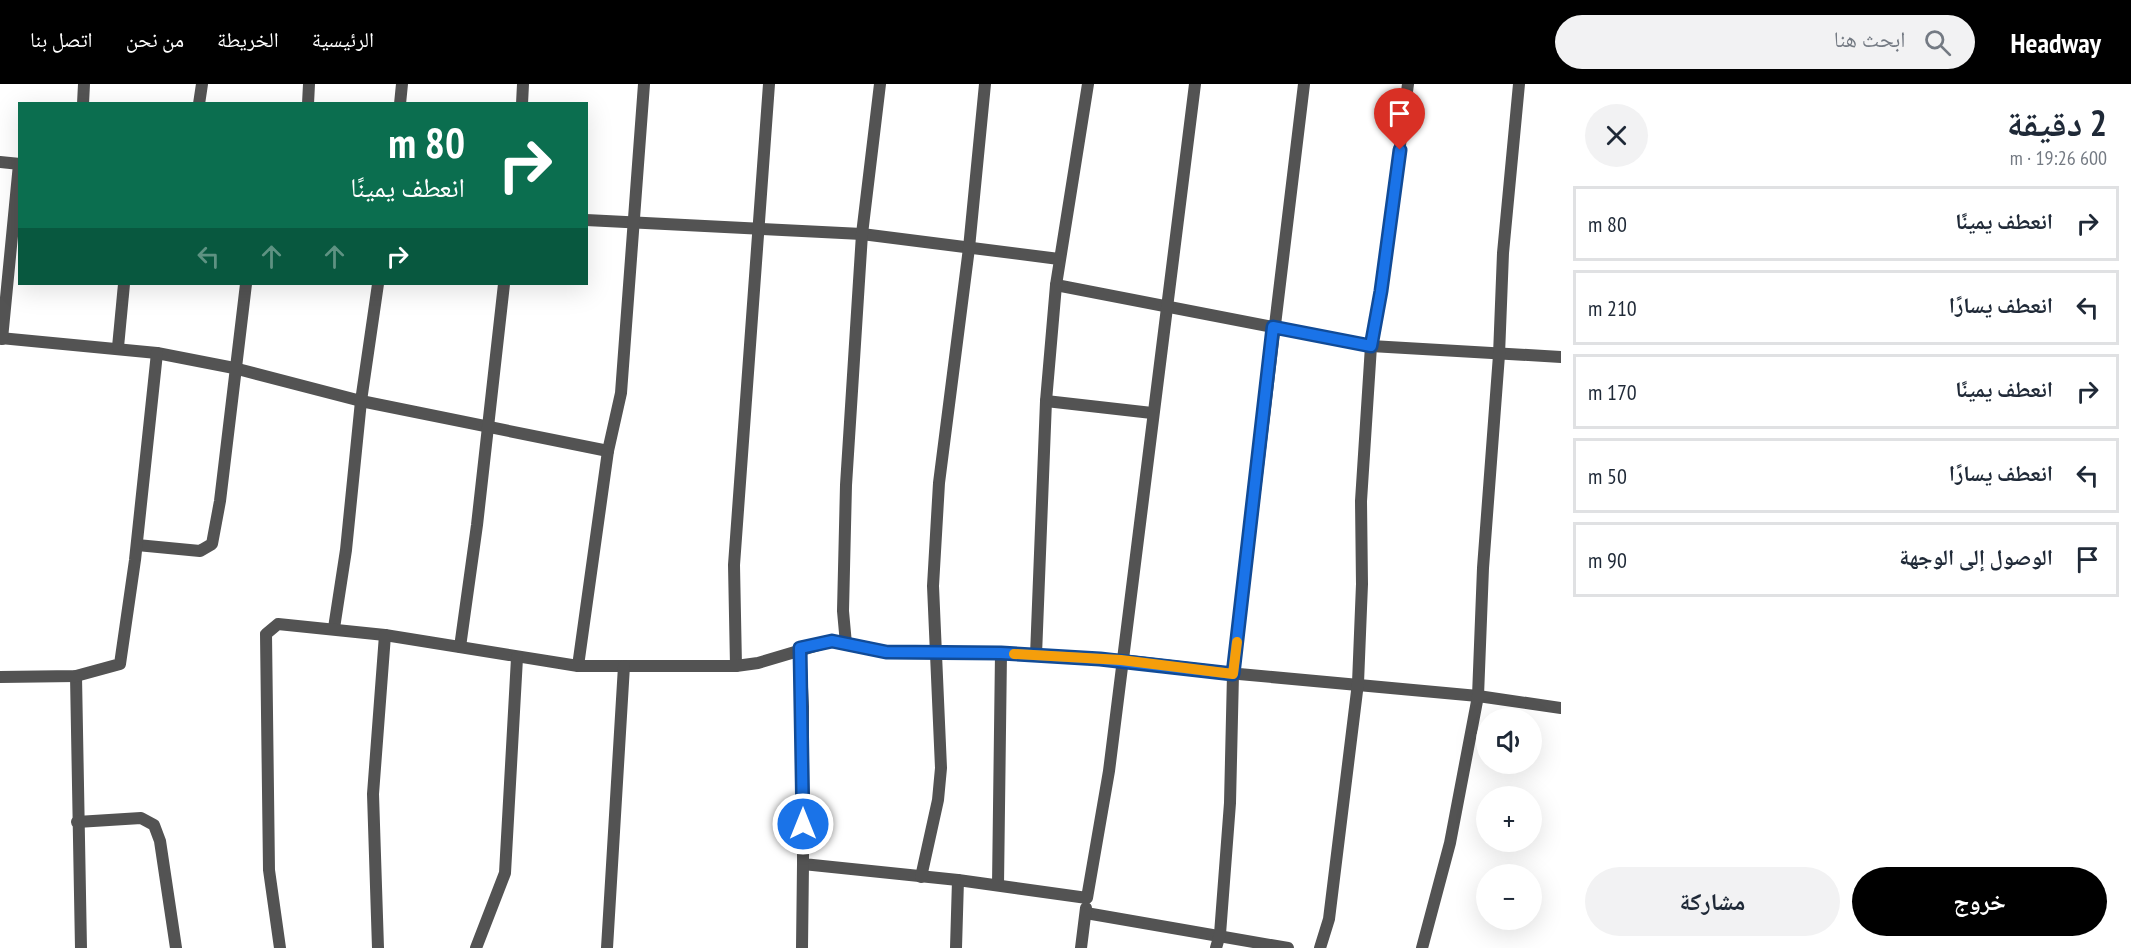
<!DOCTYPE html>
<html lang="ar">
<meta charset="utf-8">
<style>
:root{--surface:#fff;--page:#f2f2f3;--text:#1f2937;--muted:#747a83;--line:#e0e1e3;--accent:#000}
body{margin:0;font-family:"PT Sans Narrow","Noto Naskh Arabic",sans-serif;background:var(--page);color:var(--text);direction:rtl;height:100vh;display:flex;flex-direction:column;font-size:22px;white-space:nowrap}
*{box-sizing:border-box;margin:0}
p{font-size:20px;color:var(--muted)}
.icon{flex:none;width:33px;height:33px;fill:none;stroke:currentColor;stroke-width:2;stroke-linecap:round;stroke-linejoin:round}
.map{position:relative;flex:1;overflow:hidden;direction:ltr}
.side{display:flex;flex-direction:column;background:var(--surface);width:570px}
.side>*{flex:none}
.banner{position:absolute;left:18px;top:18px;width:570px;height:183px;border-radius:0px;box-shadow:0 6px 24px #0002;direction:rtl;background:#0b6e4f;color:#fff;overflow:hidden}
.buttons{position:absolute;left:1476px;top:624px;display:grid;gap:12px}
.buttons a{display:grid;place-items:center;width:66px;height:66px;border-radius:50%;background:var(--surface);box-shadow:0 6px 24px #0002;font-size:30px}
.pin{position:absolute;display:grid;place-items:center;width:51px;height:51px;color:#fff;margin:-62px -26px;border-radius:50% 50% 50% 0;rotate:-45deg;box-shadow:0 0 6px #0007}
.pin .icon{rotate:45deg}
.me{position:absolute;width:66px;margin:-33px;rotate:0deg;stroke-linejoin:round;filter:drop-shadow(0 0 4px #0008)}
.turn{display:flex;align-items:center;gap:21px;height:126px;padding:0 24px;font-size:27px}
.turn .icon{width:78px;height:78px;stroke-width:2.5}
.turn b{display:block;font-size:42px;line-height:51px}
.lanes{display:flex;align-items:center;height:57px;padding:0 24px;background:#0003;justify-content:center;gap:30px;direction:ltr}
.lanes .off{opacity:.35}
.round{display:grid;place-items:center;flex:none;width:63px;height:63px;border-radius:32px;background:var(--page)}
.summary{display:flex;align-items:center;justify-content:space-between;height:102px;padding:0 24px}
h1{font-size:36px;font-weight:700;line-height:45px}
.action{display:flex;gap:12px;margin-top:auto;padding:12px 24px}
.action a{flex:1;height:69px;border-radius:36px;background:var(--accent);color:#fff;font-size:24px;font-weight:700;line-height:69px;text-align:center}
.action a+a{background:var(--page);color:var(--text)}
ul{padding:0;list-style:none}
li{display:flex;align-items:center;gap:18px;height:75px;margin:0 12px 9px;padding:0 12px;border:3px solid var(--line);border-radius:0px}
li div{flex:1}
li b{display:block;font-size:22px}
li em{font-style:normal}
header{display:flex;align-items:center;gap:36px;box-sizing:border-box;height:84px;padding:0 30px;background:var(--accent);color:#fff}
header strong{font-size:28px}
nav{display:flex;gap:33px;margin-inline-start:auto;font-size:21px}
.search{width:420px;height:54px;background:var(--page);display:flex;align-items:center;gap:15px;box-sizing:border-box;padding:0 21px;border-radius:33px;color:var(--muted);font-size:22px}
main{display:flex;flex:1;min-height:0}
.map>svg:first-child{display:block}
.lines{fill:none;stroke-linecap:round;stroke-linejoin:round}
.street{stroke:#535353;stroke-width:12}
.route-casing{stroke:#114b97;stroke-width:15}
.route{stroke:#1a73e8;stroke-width:10}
.slow{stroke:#f59e0b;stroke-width:10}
</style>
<header>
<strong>Headway</strong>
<div class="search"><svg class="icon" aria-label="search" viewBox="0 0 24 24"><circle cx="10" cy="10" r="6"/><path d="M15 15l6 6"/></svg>ابحث هنا</div>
<nav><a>الرئيسية</a><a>الخريطة</a><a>من نحن</a><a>اتصل بنا</a></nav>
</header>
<main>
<section class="side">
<div class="summary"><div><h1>2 دقيقة</h1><p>600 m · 19:26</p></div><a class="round"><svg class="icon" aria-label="close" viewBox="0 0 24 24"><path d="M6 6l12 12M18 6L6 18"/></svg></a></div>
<ul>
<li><svg class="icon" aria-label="right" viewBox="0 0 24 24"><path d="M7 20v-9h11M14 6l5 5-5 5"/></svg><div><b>انعطف يمينًا</b></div><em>80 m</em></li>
<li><svg class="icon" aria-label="left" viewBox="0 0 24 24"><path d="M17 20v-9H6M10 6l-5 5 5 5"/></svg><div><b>انعطف يسارًا</b></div><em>210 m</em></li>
<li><svg class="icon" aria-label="right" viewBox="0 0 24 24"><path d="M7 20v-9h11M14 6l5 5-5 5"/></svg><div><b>انعطف يمينًا</b></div><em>170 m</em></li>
<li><svg class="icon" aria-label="left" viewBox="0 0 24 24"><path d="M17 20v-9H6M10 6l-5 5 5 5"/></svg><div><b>انعطف يسارًا</b></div><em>50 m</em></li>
<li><svg class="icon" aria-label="arrive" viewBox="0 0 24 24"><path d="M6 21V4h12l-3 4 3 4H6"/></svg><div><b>الوصول إلى الوجهة</b></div><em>90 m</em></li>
</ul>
<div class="action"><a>خروج</a><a>مشاركة</a></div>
</section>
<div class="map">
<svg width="1561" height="864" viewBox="0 0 1561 864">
<rect width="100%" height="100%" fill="#fff"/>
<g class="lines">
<!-- street -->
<g class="street">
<path d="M83,20L84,0"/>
<path d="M199,20L202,0"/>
<path d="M308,20L309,0"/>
<path d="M400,20L402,0"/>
<path d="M522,20L523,0"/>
<path d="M0,78L20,80"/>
<path d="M586,136L862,150L1059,175"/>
<path d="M1056,201L1371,262L1561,273"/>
<path d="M0,254L157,269L234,284L361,317L608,367"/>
<path d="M2,255L19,80"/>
<path d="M118,263L124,200"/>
<path d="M1046,317L1152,329"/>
<path d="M137,461L200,467L212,460L220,417L246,200"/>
<path d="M334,544L346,466L361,317L378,200"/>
<path d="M846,560L843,527L846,401L862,150L880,0"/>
<path d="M460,563L477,441L504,200"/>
<path d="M800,564L803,623V780L958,796"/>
<path d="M1036,571L1046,317L1056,201L1088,0"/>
<path d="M578,582L608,367L621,309L644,0"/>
<path d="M736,582L734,481L769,0"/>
<path d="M76,592L81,864"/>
<path d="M0,593L76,592L120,580L135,476L157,269"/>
<path d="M77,738L141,734L154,741L160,757L176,864"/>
<path d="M921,793L938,716L941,684L933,502L939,399L969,164L985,0"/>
<path d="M998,801L1001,569"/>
<path d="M1086,829L1288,864"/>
<path d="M280,864L269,786L266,550L278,540L385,551L578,582H736L758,579L832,557L886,568L1001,569L1121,576L1239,590L1478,612L1561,624"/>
<path d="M378,864L373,710L385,551"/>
<path d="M476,864L505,789L517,574"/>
<path d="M607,864L624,582"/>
<path d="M802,864L803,780"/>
<path d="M956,864L958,796L1087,814L1109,687L1195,0"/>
<path d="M1081,864L1086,824"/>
<path d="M1216,864L1220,850L1230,719L1233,590L1304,0"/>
<path d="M1320,864L1329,835L1358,599L1362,500L1361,417L1371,262L1381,207L1408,0"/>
<path d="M1422,864L1450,759L1478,612L1483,484L1499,271L1503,169L1519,0"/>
</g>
</g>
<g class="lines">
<!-- route casing -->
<g class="route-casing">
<path id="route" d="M803,740L800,564L832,557L886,568L1001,569L1100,575L1233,590L1273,243L1371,262L1381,207L1400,66"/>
</g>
<!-- route -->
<use href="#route" class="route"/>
<!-- slow -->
<path class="slow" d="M1014,570L1121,576L1233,590L1237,558"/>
</g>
</svg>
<div class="buttons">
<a><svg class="icon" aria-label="sound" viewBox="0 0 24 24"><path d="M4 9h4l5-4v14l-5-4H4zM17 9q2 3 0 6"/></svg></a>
<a>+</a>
<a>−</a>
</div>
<div class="pin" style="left:1400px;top:66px;background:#d93025"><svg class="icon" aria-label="arrive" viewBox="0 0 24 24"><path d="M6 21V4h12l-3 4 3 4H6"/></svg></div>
<svg class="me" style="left:803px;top:740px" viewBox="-20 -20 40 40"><circle r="17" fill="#1a73e8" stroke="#fff" stroke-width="3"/><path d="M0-11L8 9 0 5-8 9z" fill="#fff"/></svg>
<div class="banner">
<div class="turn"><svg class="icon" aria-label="right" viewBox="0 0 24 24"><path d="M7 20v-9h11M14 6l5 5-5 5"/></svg><div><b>80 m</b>انعطف يمينًا</div></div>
<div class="lanes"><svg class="icon off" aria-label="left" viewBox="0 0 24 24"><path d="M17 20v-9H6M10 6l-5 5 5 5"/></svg><svg class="icon off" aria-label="ahead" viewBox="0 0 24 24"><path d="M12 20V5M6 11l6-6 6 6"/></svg><svg class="icon off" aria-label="ahead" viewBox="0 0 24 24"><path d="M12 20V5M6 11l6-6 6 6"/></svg><svg class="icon" aria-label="right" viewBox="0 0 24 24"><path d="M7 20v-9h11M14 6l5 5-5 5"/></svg></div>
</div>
</div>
</main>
